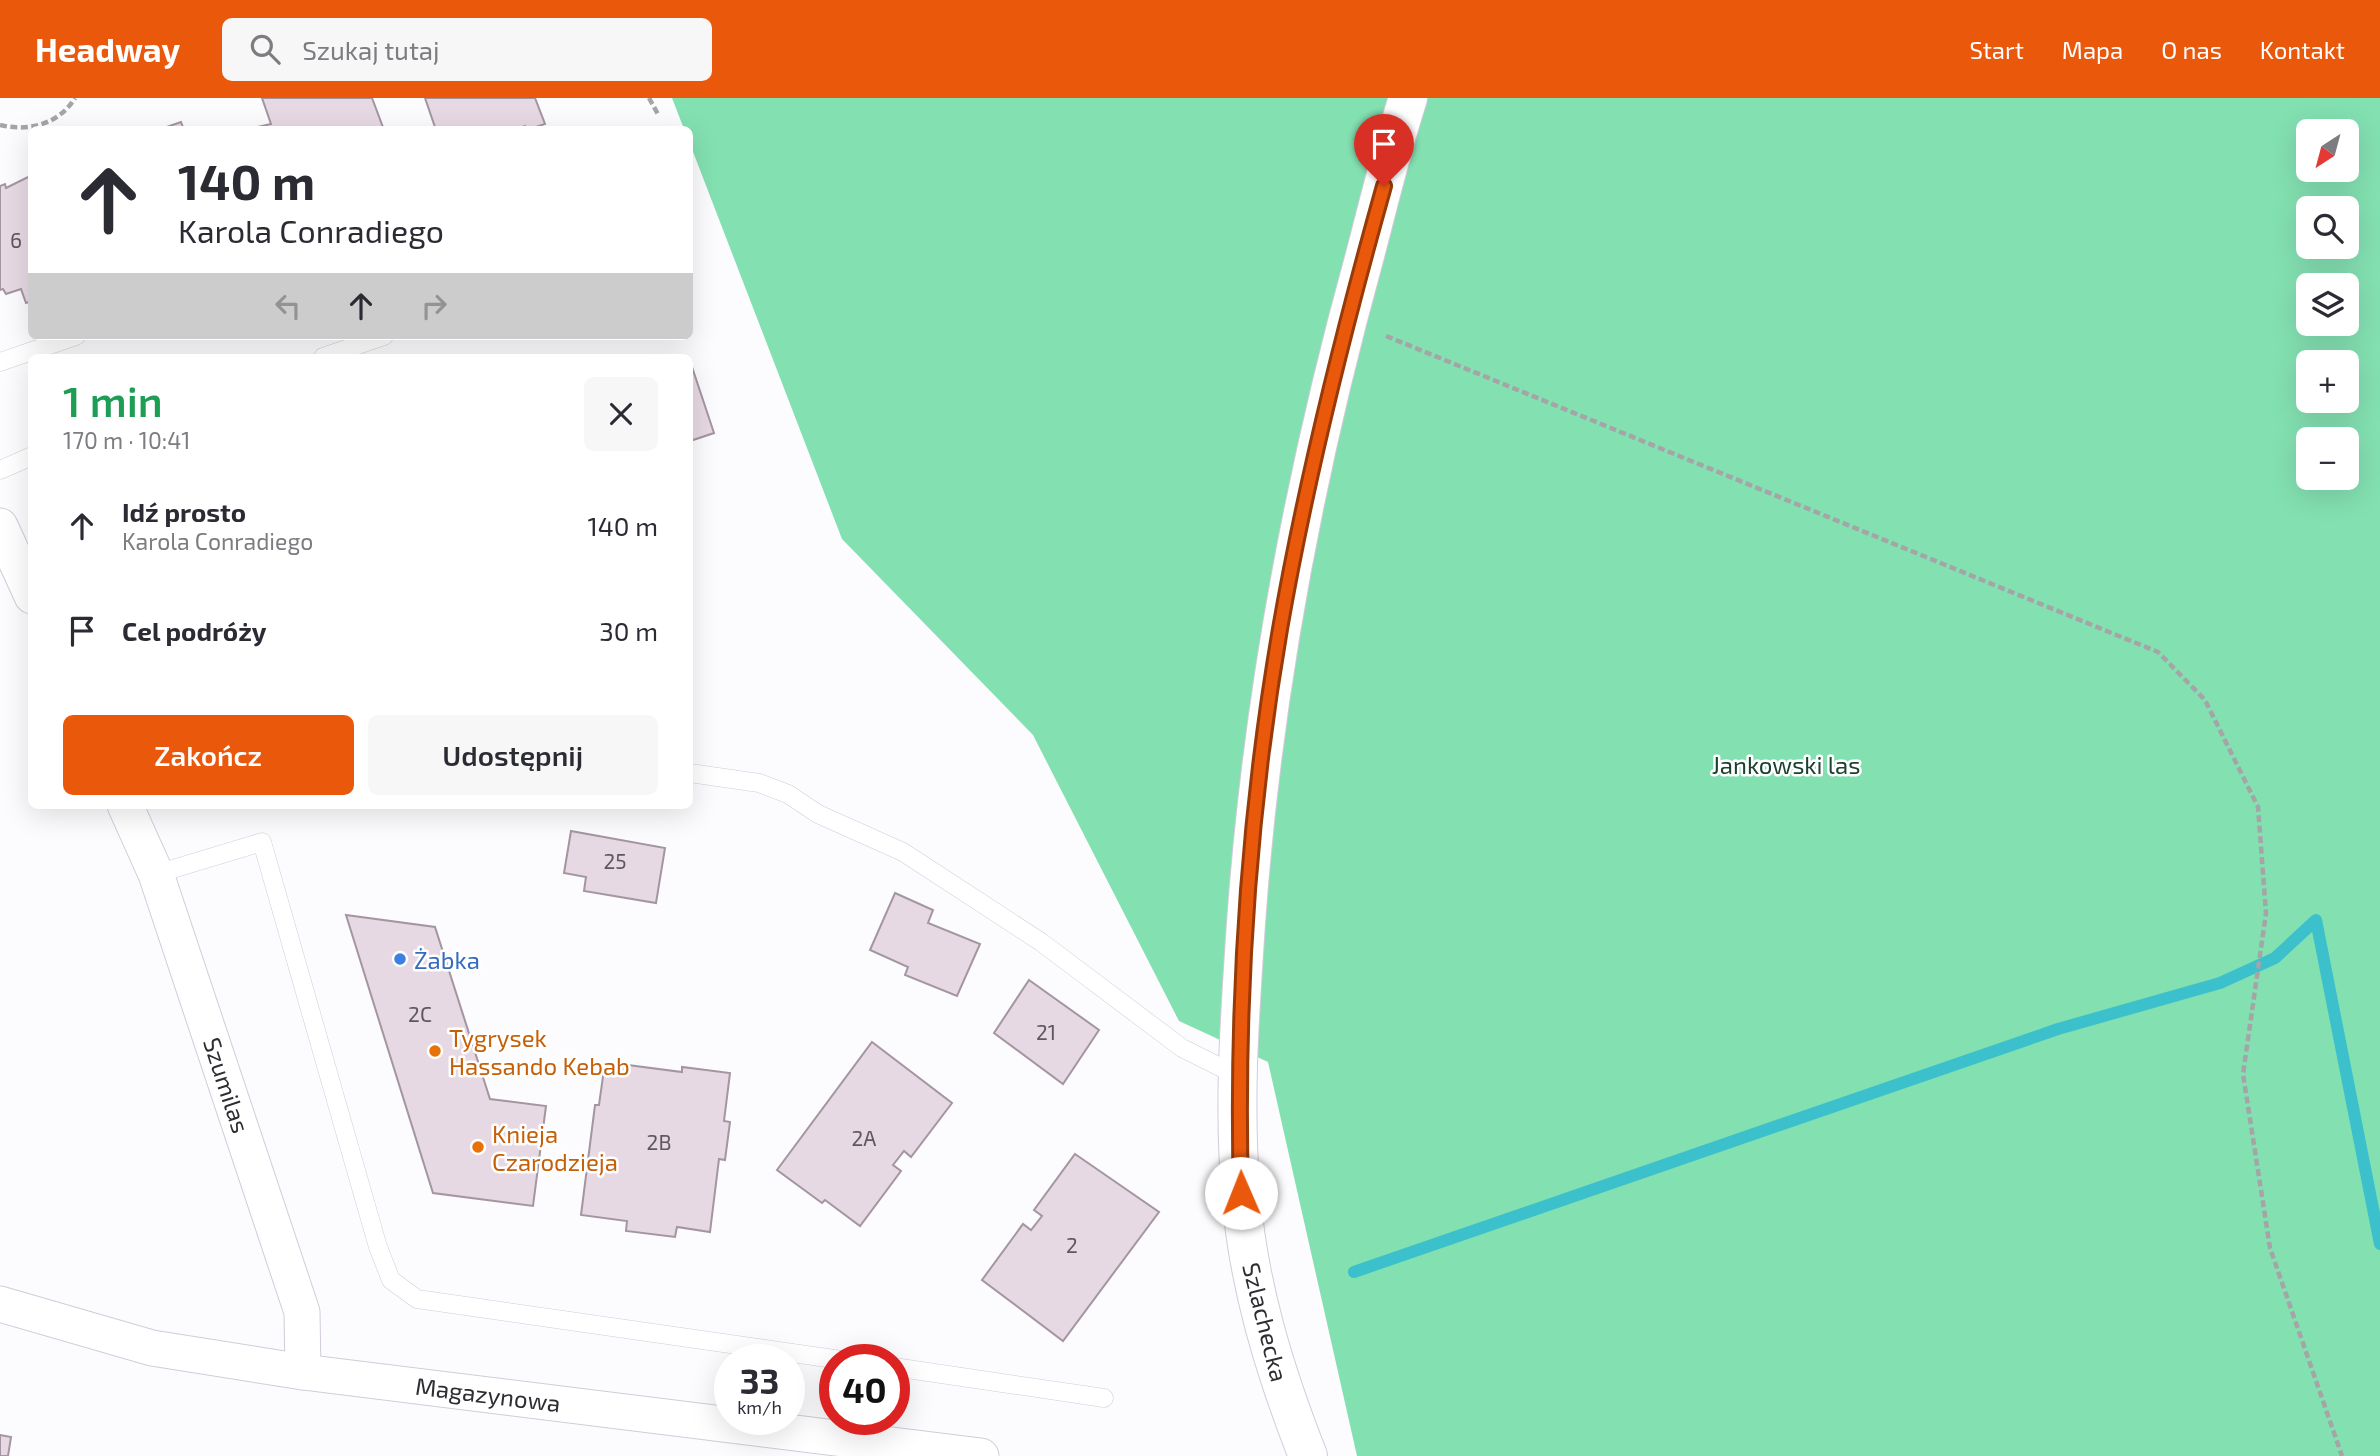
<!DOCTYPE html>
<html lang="pl">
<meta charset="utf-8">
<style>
:root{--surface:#fff;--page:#f7f7f7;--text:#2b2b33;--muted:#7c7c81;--accent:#ea580c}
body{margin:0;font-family:"Exo 2",sans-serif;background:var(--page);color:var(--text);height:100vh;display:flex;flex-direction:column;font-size:26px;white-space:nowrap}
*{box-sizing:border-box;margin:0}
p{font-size:23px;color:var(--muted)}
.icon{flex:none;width:38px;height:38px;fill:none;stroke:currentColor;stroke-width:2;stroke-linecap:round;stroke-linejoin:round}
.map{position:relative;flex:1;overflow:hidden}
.side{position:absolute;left:28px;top:256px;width:665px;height:455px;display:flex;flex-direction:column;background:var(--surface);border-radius:10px;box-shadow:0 7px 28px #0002}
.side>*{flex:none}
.hud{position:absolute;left:28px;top:28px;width:665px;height:214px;border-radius:10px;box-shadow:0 7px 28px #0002;background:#fff;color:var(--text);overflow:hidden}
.needle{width:46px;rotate:216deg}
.buttons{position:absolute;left:2296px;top:21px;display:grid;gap:14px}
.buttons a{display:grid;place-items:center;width:63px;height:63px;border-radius:10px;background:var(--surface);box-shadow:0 7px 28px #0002;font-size:35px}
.speed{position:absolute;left:714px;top:1246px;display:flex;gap:14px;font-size:35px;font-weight:700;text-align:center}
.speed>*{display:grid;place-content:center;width:91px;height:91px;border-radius:50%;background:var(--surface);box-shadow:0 7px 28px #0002;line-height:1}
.speed small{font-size:18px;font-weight:400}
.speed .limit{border:10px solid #d22;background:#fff;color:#111}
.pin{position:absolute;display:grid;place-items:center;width:60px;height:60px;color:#fff;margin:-72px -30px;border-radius:50% 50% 50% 0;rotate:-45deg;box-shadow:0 0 7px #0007}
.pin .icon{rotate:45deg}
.me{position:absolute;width:77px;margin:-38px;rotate:359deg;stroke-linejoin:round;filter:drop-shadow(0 0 5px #0008)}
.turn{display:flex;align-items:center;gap:24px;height:147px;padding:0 35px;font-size:32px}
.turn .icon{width:91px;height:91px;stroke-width:2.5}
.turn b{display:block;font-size:49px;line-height:60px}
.lanes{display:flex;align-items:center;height:66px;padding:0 35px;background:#0003;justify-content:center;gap:35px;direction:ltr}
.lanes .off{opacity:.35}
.round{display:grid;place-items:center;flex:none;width:74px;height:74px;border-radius:10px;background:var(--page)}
.summary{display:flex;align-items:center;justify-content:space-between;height:119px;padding:0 35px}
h1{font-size:42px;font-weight:600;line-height:52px;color:#1e9e55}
.button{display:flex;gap:14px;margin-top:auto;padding:14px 35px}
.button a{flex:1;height:80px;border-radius:10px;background:var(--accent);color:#fff;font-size:28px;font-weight:600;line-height:80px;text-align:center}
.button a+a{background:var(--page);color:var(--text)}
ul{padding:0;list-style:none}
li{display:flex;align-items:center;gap:21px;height:105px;padding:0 35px}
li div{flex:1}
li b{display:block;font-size:26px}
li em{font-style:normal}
header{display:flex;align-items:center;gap:42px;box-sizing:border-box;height:98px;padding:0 35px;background:var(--accent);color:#fff}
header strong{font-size:33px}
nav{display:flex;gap:38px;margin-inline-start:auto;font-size:24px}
.search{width:490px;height:63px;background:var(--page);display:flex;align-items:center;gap:18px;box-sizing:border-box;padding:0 24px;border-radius:10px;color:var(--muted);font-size:26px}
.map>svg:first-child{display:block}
.green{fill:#83e0b1;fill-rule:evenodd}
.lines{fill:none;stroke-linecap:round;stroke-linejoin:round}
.stream{stroke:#3cc1cc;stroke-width:12}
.building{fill:#e7d9e3;stroke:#a396a0;stroke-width:2}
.lane-casing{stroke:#d3cbd9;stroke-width:19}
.street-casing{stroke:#d3cbd9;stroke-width:37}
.secondary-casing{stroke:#d3cbd9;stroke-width:40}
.path{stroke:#a5a4a7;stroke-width:4.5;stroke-dasharray:7 3.5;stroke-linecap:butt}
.lane{stroke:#fff;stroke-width:18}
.street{stroke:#fff;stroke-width:35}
.secondary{stroke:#fff;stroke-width:38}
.route-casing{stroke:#983908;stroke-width:18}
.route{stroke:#ea580c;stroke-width:12}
.shop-dot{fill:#3f7fe0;stroke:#fff;stroke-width:2.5}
.food-dot{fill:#e8710a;stroke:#fff;stroke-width:2.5}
.labels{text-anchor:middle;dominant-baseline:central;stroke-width:5;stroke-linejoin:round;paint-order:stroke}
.number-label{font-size:21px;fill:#5e585e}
.park-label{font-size:24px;fill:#1a422f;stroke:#fff}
.shop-label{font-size:24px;fill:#366cbe;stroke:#fff;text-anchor:start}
.food-label{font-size:24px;fill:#c56008;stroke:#fff;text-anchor:start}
.street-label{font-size:24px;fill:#302d32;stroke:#fff}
</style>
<header>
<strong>Headway</strong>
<div class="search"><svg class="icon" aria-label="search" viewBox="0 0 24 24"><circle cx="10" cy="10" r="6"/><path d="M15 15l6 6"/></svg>Szukaj tutaj</div>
<nav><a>Start</a><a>Mapa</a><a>O nas</a><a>Kontakt</a></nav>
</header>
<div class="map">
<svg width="2380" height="1358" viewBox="0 0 2380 1358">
<rect width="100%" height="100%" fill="#fcfbfe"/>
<!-- green -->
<path class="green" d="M672,0H2380V1358H1357L1268,964L1179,923L1033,637L842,441L690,46V32L684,31ZM2308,33H2347V72H2308ZM2308,110H2347V149H2308ZM2308,187H2347V226H2308ZM2308,264H2347V303H2308ZM2308,341H2347V380H2308Z"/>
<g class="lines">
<!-- stream -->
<path class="stream" d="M1354,1174L2058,931L2220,885L2275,860L2316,822L2380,1146"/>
</g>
<!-- building -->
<g class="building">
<path d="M262,0H372L384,32H244L271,26Z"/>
<path d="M425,0H535L545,26L527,32L525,28L516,32H436Z"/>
<path d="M181,24L184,32H161V31Z"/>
<path d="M32,77V203L26,205L21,191L6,196L3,191L0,192V88L5,86L6,90Z"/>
<path d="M690,263L714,335L690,343Z"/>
<path d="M571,733L665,750L656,805L584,793L586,779L564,775Z"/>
<path d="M895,795L933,812L928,825L980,846L957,898L905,877L908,869L870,852Z"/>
<path d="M346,817L435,829L490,1001L546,1008L533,1108L433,1095Z"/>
<path d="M1029,882L1099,932L1063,986L994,935Z"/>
<path d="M872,944L952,1005L911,1059L904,1053L893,1067L901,1073L860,1128L825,1102L822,1105L777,1072Z"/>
<path d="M605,964L682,974V969L730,975L724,1023L730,1024L725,1062L719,1061L710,1134L677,1129L675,1139L626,1133L627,1123L581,1117L595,1007H599Z"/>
<path d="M1075,1056L1159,1114L1063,1243L982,1182L1023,1126L1031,1132L1042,1118L1034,1112Z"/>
<path d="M0,1337L11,1339L8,1358H0Z"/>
</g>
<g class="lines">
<!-- lane casing -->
<g class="lane-casing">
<g id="lane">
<path d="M323,259L384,238"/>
<path d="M0,264L76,238"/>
<path d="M0,372L32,358"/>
<path d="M690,675L759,685L788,696L818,716L903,754L1041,844L1182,950L1238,978"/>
<path d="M156,776L262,744L378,1149L391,1182L417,1201L841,1262"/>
<path d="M894,1269L1104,1300"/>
</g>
</g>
<!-- street casing -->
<g class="street-casing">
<g id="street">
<path d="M0,428L32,498"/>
<path d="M125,707L156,776L302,1214L303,1274"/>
<path d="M0,1206L152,1250L303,1274L981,1358"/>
</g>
</g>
<!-- secondary casing -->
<g class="secondary-casing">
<path id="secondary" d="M1308,1358C1275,1274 1248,1187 1241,1096C1233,1006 1240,915 1246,825C1262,600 1304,378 1364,161C1378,108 1391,53 1408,0"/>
</g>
<!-- path -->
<g class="path">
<path d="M649,0L659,18"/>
<path d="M0,27C29,34 59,26 75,0"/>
<path d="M1386,238L2158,554L2205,602L2258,709L2266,815L2243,976L2270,1150L2342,1358"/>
</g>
<!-- lane -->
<use href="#lane" class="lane"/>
<!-- street -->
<use href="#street" class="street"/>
<!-- secondary -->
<use href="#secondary" class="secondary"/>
</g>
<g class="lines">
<!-- route casing -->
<g class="route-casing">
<path id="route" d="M1241,1095C1236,907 1248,717 1280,531C1306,381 1343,234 1384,88"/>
</g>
<!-- route -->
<use href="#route" class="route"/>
</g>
<!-- markers -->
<circle class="shop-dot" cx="400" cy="861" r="7"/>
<g class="food-dot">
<circle cx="435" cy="953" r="7"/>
<circle cx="478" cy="1049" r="7"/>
</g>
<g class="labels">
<!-- number labels -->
<g class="number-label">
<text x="16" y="141">6</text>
<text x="615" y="762">25</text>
<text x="420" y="915">2C</text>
<text x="1046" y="933">21</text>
<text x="864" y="1039">2A</text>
<text x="659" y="1043">2B</text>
<text x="1072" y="1146">2</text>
</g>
<!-- park labels -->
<g class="park-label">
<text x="1786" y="666">Jankowski las</text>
</g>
<!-- shop labels -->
<g class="shop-label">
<text x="414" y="861">Żabka</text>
</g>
<!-- food labels -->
<g class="food-label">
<text x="449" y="939">Tygrysek<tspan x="449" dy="28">Hassando Kebab</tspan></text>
<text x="492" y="1035">Knieja<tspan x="492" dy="28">Czarodzieja</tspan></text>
</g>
<!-- street labels -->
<g class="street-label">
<text transform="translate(227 987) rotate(72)">Szumilas</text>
<text transform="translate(1266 1224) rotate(76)">Szlachecka</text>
<text transform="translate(488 1296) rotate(7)">Magazynowa</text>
</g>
</g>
</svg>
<div class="buttons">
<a><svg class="needle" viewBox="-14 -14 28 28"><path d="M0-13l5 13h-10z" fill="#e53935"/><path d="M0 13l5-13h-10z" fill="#7c7c81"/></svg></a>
<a><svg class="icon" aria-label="search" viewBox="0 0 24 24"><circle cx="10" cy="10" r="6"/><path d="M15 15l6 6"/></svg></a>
<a><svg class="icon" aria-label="layers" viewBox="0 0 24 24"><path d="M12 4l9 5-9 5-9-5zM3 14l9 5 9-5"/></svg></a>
<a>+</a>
<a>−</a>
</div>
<div class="speed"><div>33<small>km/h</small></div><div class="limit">40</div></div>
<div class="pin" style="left:1384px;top:88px;background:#d93025"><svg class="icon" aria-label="arrive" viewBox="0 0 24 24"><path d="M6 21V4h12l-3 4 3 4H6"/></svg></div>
<svg class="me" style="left:1241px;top:1095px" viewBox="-20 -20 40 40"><circle r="19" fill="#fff"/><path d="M0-13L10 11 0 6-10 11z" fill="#ea580c"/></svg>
<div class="hud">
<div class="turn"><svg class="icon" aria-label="ahead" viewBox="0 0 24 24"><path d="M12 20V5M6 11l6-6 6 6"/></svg><div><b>140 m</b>Karola Conradiego</div></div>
<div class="lanes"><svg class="icon off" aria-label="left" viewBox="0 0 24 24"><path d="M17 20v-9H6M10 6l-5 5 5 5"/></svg><svg class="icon" aria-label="ahead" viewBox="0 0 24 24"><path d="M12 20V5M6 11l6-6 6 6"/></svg><svg class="icon off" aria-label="right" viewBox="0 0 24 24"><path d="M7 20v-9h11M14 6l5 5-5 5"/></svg></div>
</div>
<section class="side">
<div class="summary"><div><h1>1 min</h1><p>170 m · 10:41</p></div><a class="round"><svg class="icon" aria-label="close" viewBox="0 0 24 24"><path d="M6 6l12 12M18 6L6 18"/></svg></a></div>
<ul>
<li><svg class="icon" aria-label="ahead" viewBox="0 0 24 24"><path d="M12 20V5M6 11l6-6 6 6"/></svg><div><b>Idź prosto</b><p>Karola Conradiego</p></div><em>140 m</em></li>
<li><svg class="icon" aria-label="arrive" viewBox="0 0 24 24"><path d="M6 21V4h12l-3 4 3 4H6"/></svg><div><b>Cel podróży</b></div><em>30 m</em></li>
</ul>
<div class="button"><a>Zakończ</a><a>Udostępnij</a></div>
</section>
</div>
